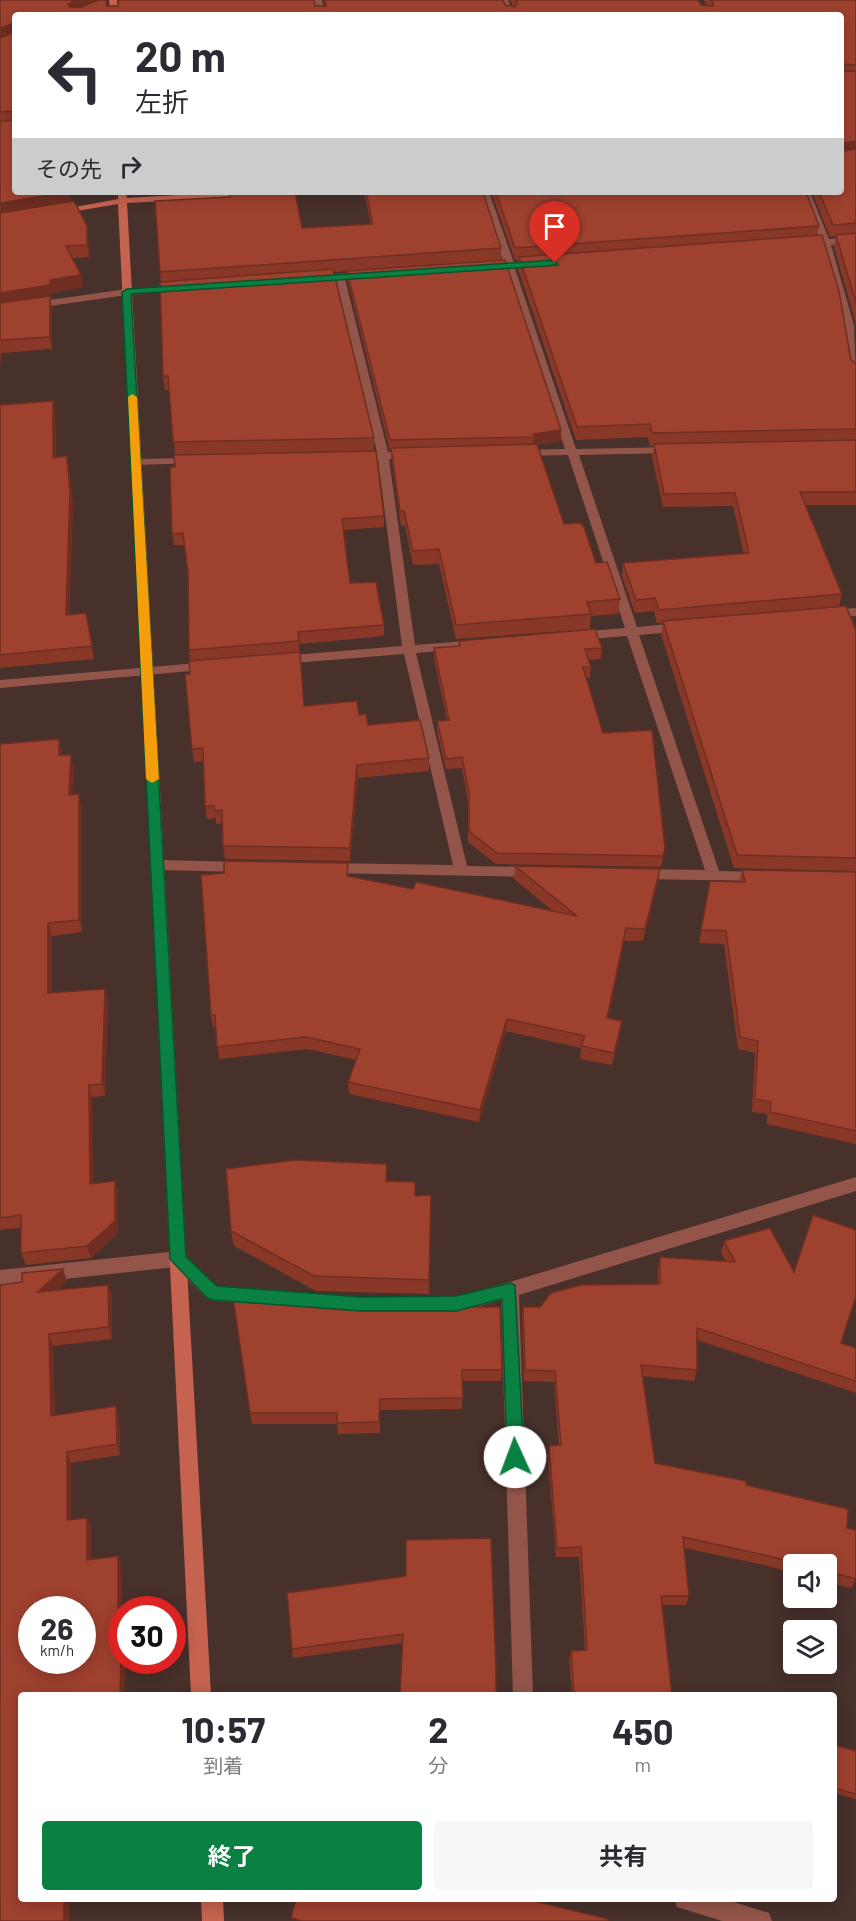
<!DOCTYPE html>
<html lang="ja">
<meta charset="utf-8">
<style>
:root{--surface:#fff;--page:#f7f7f7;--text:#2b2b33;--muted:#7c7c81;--accent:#0b8043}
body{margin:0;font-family:Barlow,"Noto Sans JP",sans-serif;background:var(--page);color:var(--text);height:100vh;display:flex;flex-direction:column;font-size:22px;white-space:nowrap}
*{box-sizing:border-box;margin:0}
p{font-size:20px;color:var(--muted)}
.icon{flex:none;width:33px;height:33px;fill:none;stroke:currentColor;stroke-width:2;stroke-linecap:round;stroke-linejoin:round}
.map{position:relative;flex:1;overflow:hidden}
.sheet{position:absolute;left:18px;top:1692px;width:819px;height:210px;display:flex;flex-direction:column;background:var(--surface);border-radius:6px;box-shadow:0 3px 15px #0003}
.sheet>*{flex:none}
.guide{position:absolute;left:12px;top:12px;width:832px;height:183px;border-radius:6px;box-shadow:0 3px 15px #0003;background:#fff;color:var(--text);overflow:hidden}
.buttons{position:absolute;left:783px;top:1554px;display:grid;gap:12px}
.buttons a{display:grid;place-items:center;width:54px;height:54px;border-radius:6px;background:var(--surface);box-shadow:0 3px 15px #0003;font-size:30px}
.speed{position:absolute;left:18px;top:1596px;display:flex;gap:12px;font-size:30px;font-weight:700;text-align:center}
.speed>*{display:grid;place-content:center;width:78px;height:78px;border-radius:50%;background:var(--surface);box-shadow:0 3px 15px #0003;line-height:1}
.speed small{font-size:15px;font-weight:400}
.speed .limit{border:9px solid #d22;background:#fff;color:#111}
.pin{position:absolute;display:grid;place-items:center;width:51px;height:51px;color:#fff;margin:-62px -26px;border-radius:50% 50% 50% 0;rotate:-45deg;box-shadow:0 0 6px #0007}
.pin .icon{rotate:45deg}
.me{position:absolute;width:66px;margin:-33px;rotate:358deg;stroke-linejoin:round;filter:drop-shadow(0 0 4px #0008)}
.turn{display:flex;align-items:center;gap:21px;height:126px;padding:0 24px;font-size:27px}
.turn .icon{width:78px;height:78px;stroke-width:2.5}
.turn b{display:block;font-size:42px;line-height:51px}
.then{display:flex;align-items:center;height:57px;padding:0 24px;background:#0003;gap:12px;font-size:22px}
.eta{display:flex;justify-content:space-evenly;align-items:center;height:102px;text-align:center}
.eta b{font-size:36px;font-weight:700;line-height:42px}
.primary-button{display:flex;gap:12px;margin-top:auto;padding:12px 24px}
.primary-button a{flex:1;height:69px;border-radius:6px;background:var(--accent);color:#fff;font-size:24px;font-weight:700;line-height:69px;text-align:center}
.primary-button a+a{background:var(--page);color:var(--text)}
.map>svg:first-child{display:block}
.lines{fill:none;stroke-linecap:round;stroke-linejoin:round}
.street{fill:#935549;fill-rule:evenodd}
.secondary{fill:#c56350;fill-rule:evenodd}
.wall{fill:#893828}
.shaded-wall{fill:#6f2e21}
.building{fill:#9f412f;stroke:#6f2e21;stroke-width:1.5;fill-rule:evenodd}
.route{fill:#0b8043;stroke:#07532c;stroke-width:1.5}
.slow{fill:#f59e0b}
</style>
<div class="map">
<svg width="856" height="1921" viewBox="0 0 856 1921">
<rect width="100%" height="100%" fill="#48302b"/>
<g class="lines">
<!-- street -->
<g class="street">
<path d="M314,0H322L325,15H317Z"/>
<path d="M500,0H508L515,15H507Z"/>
<path d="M481,192H489L514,263L538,261L543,264L538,267L515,269L576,449L673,447L679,450L673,453L579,455L637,627L682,623L688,627L682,631L639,635L719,871L760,872L767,877L765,881L640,879L633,874L640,869L705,870L627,636L577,640L571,636L577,632L625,628L568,455L520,456L514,453L520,450L565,449L506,269L487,271L482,268L487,265L504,264Z"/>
<path d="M802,192H810L829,239L856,237V243L831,245L854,325L856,375L851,372L839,303L822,245L804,247L799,244L820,240Z"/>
<path d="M367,272L370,273V277L345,279L388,452H412L418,455L412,458L389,459L415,645L478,640L484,644L478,648L416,653L467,866L535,867L542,872L535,877L328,873L321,868L328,863L453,865L404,654L281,664L275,660L281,656L402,646L378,459H358L352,456L358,453L377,452L335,280L316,281L311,278L316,275Z"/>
<path d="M182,285L187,288L185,290L127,295L0,313V307L127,289Z"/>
<path d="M196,458L202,461L200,463L136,465L130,462L136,459Z"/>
<path d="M856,608V616L828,618L822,614L828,610Z"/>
<path d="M209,662L213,663V669L0,688V680Z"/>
<path d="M157,860L244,862L251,867L244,872L157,870L150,865Z"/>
<path d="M856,1177V1191L519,1295L533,1695H513L501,1300C481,1305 455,1317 435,1310L432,1304L435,1298L456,1296L510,1282Z"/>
<path d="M178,1251L184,1254L217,1286L282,1290L288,1292L291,1298L288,1304L282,1306L213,1301L207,1299L175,1267L0,1286V1270Z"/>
<path d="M674,1899H724L769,1913L772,1921H722L677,1907Z"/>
</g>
<!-- secondary -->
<g class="secondary">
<path d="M109,0H117L118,15H110Z"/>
<path d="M118,192H126L127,198L227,192H276L272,195L127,203L211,1695H191L118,204L59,214L54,211L118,199Z"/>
<path d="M201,1899H223L224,1921H202Z"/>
</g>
</g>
<!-- wall -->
<g class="wall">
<path d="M0,0L107,6H325L324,0H503L505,5L513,6L510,0H698L701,5L707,6L704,0H856V324L834,247L836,236L830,237L812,192H842V15H15V192H69L70,202L87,226L88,238L89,257L73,258L83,287L52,293V297L50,298L52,308V349L1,353L0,369Z"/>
<path d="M229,192L302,228L371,224L364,192H483L501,248V260L561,441L533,445L564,524L596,563L620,599L618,614L591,616L590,629L456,639L439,564L413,565L405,526H401L392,462L391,451H390L348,281L347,271L333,272L374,438V451L384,516V527L344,530L350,583L384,625V636L299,644L304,706L359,715L368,725L429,758V771L358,778L350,861L225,859L223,846L222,823L216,824V818L207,819L205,806L203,761L194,762L192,749L190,661L189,650L188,572L185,545H174L172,534L175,467V455L169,390H165L163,376L161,282L160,272L229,197Z"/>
<path d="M491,192H806L819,226L817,236L851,360L856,363V505H805L842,594L839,607L856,630V871L734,868L661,634L663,623H657L654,611L635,613L622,576L623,563L744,554L733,506L663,507L652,457L654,446H650L648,437L576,440L518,269V259L515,260Z"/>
<path d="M53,401L55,413L56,457L67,456L69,469L73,506L69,615L86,613L94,659L0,668V405Z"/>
<path d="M459,641L602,648L601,659L588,660L591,667L590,678H586L603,733L652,730L663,859L661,867L496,864L468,842V803L462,768L446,769L437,732V721L447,720L434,659V648L459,646Z"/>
<path d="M0,744L62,752V755L74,768L72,794L82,807V932L52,936V993L105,989L108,1001L105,1096L92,1097L93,1184L115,1181L118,1193V1233L91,1258L26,1265L21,1253V1228L0,1230Z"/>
<path d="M515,866L660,869L658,882L643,941H624L608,1018L622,1021L620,1033L612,1065L580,1059L581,1048L506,1031L479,1122L349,1094L348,1082L356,1060L308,1049L219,1059L216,1027H213L211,1015L349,876L413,889L554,912L514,879Z"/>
<path d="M742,870L856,872V1144L767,1124V1114L752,1112L755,1053L738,1049L724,944L699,943L710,881L739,882Z"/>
<path d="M388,1181L416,1196L431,1195L429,1294L316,1291L234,1246L231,1231Z"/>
<path d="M724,1241L794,1272L841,1343L856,1348V1393L697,1340V1370L694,1381L642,1376L655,1463L746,1485L847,1528L856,1579L851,1588L826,1582V1564H794V1573L760,1564L684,1548L689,1596L686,1605H662L672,1695H572L569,1659L571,1651L585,1650L579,1557H556L548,1456L549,1446L559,1445L554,1382L524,1381L522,1318L523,1307H540L658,1284V1268L660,1257L726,1262L721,1253Z"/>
<path d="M67,1281L57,1290L108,1285L112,1296V1339L53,1346L55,1416L116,1406L119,1418L120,1455L71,1463V1520L87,1518L91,1528V1559L118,1556L121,1566L122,1660H123L125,1665L124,1695H21L0,1921V1285Z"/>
<path d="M460,1307L502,1370L501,1381H462V1409L380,1410V1433L338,1434L337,1424H252L250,1413Z"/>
<path d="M406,1576L402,1643L293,1658L292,1649Z"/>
<path d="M834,1745L856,1751V1799L834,1793Z"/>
</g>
<!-- shaded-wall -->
<g class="shaded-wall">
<path d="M77,0H102L70,14L68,4Z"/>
<path d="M12,24L14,35L0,40V28Z"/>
<path d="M856,141V152L842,154V143Z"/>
<path d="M69,192L71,204L0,215V203Z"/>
<path d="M87,226L88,238L89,257L87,245Z"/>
<path d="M81,275L83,287L52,293V297L50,298L52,308V349L50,337L0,305V293L50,280Z"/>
<path d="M53,401L55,413L56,470L53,458Z"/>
<path d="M561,430V441L533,444L534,437L533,434Z"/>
<path d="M67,456L69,469L73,506L68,628L66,615Z"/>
<path d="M59,739L62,752V768L59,755Z"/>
<path d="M71,755L74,768L72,808L69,795Z"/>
<path d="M357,765L358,778L350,861V848Z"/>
<path d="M79,794L82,807V932L79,920Z"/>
<path d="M660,869L658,882L643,941L645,929Z"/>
<path d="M48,923L52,936V1006L48,993Z"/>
<path d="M626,928L624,941L605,1030L607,1018Z"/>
<path d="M105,989L108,1001L105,1096L102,1084Z"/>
<path d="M507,1019L506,1031L479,1122L480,1110Z"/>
<path d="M622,1021L620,1033L612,1065L614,1053Z"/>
<path d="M89,1085L92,1097L94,1196L90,1184Z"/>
<path d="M115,1181L118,1193V1233L91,1258L87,1246Z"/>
<path d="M63,1269L67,1281L42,1304L38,1292Z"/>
<path d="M108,1285L112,1296V1339L109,1327Z"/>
<path d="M49,1334L53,1346L55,1427L51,1416Z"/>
<path d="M116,1406L119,1418L120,1455L117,1444Z"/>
<path d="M67,1452L71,1463V1530L67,1520Z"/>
<path d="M87,1518L91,1528V1570L87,1560Z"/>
<path d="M118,1556L121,1566L122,1660H123L125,1665L124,1695H120L118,1656Z"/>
<rect x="64" y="1899" width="5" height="22"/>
</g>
<!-- building -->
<g class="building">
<path d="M0,0H77L68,4L70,7H81L98,0H106L107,6H118V0H314L315,6H326L325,0H503L505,5L515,7L517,3L516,0H698L701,5L713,6V3L711,0H856V65L844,64L842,71H856V141L842,143L844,151L856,149V223L833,225L819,192H842V15H15V26L12,24L0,28Z"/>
<path d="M15,32V192H69L0,203V121L15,120L14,111L0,112V38Z"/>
<path d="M229,192H295L302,228L373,224L366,192H483L501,248L160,272L155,201L230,197Z"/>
<path d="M496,192H806L819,226L515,248Z"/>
<path d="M74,201L87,226V245L66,246L81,275L50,280V285L0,293V213Z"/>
<path d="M856,233V303L836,235Z"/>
<path d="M822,235L839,291L851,360L856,363V429L652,433L650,424L577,427L519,257Z"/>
<path d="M505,260L561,430L533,434L534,437L390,440L347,271Z"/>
<path d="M333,269L374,438L173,442L168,376H163L160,282Z"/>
<path d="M50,296V337L0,340V303Z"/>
<path d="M53,401V458L67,456L70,493L66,615L86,613L92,646L0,655V405Z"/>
<path d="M856,440V492H800L842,594L659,610L655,598L636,600L623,563L749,553L735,493L664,494L654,444Z"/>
<path d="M537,444L564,524L580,523L584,527L596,563L607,562L620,599L587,602L591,614L456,625L439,549L413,551L404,511H400L391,448Z"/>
<path d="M376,451L384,516L342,519L350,583L376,582L384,625L298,632L299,641L189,650L188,572L183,533L172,534L170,467H175L174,455Z"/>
<path d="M846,606L856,630V858L737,855L663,621Z"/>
<path d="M595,629L602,648L585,649L591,667H583L603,733L652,730L665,848L663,856L497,853L469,831V792L462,757L446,759L437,721L449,720L434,648L460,646L459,641Z"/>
<path d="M300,652L304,706L357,701L359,715L366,714L368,725L420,720L429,758L357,765L350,848L223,846L222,810L215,811L214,806H205L203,748L192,749L185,674H190L189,661Z"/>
<path d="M59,739V755H71L69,795L79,794V920L48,923V993L105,989L102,1084L89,1085L90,1184L115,1181V1221L87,1246L21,1253V1215L0,1218V744Z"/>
<path d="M224,861L348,863L347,876L413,889L416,882L577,916L515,866L660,869L645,929L626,928L607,1018L622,1021L614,1053L581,1046L585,1036L507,1019L480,1110L348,1082L360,1049L306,1037L217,1047L215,1015H211L201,875L224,873Z"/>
<path d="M742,870L856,872V1131L770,1112L771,1102L755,1099L758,1041L740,1037L726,931L701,930L710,881L745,882Z"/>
<path d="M295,1160L387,1164L386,1181L415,1182V1196L431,1195L429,1280L314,1276L231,1231L226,1169Z"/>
<path d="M813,1215L856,1230V1296L841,1343L856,1348V1381L697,1328V1370L641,1365L655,1463L746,1481V1485L848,1509L847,1528L856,1530V1579L826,1571V1564H802L764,1555L683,1537L689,1596H661L672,1695H574L571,1651L587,1650L581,1547L557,1548L549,1446L561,1445L555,1371L525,1370L523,1307H540L551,1293L581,1285L660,1284V1257L735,1262L724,1241L770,1228L794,1272Z"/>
<path d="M63,1269L38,1292L108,1285L109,1327L49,1334L51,1416L116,1406L117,1444L67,1452V1520L87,1518V1560L118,1556V1656H121L120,1695H21V1899H64V1921H0V1285L22,1282V1273ZM32,1610H82V1660H32Z"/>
<path d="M275,1296L361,1303L460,1302V1307H500L502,1370H462L463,1398L380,1399L379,1422L337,1423V1413H250L233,1297Z"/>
<path d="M491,1538L496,1670V1695H400L403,1634L292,1649L287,1593L406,1576V1540Z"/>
<path d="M834,1745L856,1751V1794L834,1788Z"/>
<path d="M296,1899H526L608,1919V1921H302L291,1918Z"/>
</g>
<!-- route -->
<path class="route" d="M555,260L558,265L131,294L186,1257L217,1286L362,1297L456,1296L510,1283L515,1285L524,1457L521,1463L515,1465L509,1463L507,1457L502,1299L456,1311H362L213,1300L207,1298L170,1259L122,292L127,289Z"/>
<!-- slow -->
<path class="slow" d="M132,394L137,397L159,779L152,783L146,779L128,397Z"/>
</svg>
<div class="buttons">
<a><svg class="icon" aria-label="sound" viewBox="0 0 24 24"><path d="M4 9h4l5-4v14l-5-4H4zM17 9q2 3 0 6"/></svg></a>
<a><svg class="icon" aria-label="layers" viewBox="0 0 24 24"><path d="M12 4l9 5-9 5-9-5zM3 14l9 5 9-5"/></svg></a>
</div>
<div class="speed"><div>26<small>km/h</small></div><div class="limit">30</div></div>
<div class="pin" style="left:555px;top:263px;background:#d93025"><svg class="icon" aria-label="arrive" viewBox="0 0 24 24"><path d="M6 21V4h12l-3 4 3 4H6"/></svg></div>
<svg class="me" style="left:515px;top:1457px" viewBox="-20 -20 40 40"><circle r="19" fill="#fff"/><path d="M0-13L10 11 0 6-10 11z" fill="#0b8043"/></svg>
<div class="guide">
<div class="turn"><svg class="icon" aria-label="left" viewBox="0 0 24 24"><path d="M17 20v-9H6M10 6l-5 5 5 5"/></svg><div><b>20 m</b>左折</div></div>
<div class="then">その先<svg class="icon" aria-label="right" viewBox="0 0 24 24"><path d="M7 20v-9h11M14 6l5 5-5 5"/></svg></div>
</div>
<section class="sheet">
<div class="eta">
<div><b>10:57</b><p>到着</p></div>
<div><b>2</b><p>分</p></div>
<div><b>450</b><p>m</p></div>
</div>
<div class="primary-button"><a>終了</a><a>共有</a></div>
</section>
</div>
